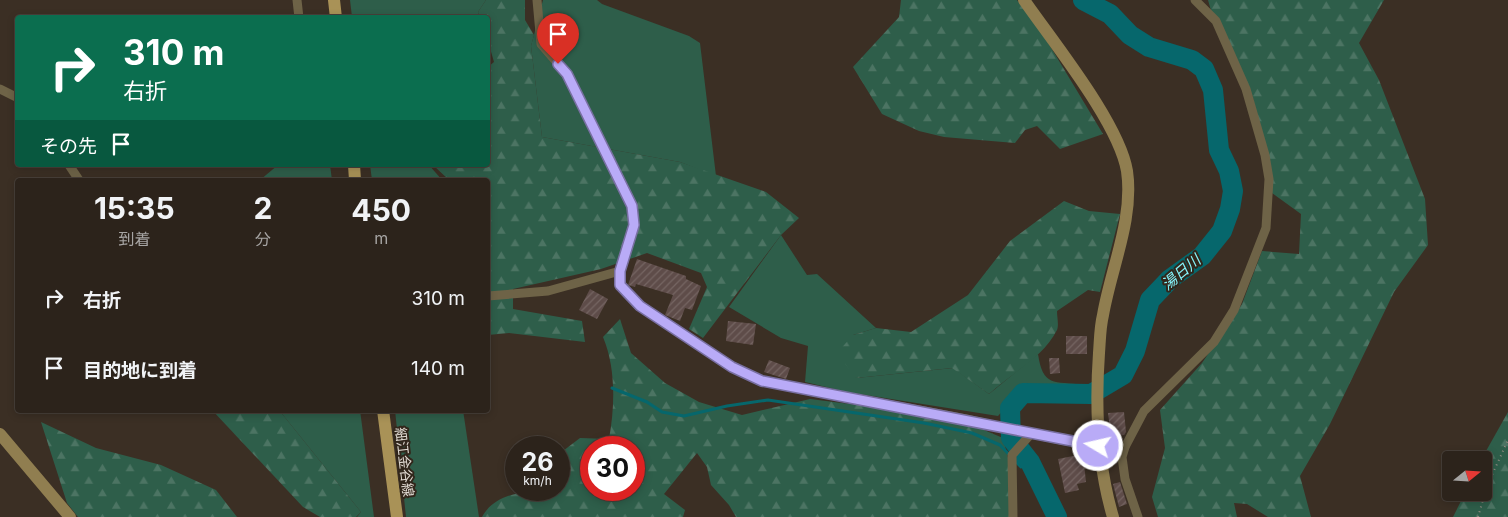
<!DOCTYPE html>
<html lang="ja">
<meta charset="utf-8">
<style>
:root{--surface:#2c231b;--page:#382f28;--text:#f1f3f6;--muted:#a6a4a3;--line:#48403a}
body{margin:0;font-family:Inter,"Noto Sans JP",sans-serif;background:var(--page);color:var(--text);height:100vh;display:flex;flex-direction:column;font-size:19px;white-space:nowrap}
*{box-sizing:border-box;margin:0}
p{font-size:16px;color:var(--muted)}
.icon{flex:none;width:28px;height:28px;fill:none;stroke:currentColor;stroke-width:2;stroke-linecap:round;stroke-linejoin:round}
.map{position:relative;flex:1;overflow:hidden}
.panel{position:absolute;left:15px;top:178px;width:475px;height:235px;display:flex;flex-direction:column;background:var(--surface);border-radius:5px;box-shadow:0 2px 8px #0003,0 0 0 1px var(--line)}
.panel>*{flex:none}
.banner{position:absolute;left:15px;top:15px;width:475px;height:152px;border-radius:5px;box-shadow:0 2px 8px #0003,0 0 0 1px var(--line);background:#0b6e4f;color:#fff;overflow:hidden}
.needle{width:32px;rotate:72deg}
.controls{position:absolute;left:1442px;top:451px;display:grid;gap:10px}
.controls a{display:grid;place-items:center;width:50px;height:50px;border-radius:5px;background:var(--surface);box-shadow:0 2px 8px #0003,0 0 0 1px var(--line);font-size:25px}
.speed{position:absolute;left:505px;top:436px;display:flex;gap:10px;font-size:25px;font-weight:700;text-align:center}
.speed>*{display:grid;place-content:center;width:65px;height:65px;border-radius:50%;background:var(--surface);box-shadow:0 2px 8px #0003,0 0 0 1px var(--line);line-height:1}
.speed small{font-size:12px;font-weight:400}
.speed .limit{border:8px solid #d22;background:#fff;color:#111}
.pin{position:absolute;display:grid;place-items:center;width:42px;height:42px;color:#fff;margin:-51px -21px;border-radius:50% 50% 50% 0;rotate:-45deg;box-shadow:0 0 5px #0007}
.pin .icon{rotate:45deg}
.me{position:absolute;width:55px;margin:-28px;rotate:279deg;stroke-linejoin:round;filter:drop-shadow(0 0 4px #0008)}
.turn{display:flex;align-items:center;gap:18px;height:105px;padding:0 25px;font-size:22px}
.turn .icon{width:65px;height:65px;stroke-width:2.5}
.turn b{display:block;font-size:35px;line-height:42px}
.then{display:flex;align-items:center;height:48px;padding:0 25px;background:#0003;gap:10px;font-size:19px}
.eta{display:flex;justify-content:space-evenly;align-items:center;height:85px;text-align:center}
.eta b{font-size:30px;font-weight:700;line-height:35px}
ul{padding:0;list-style:none}
li{display:flex;align-items:center;gap:15px;height:70px;padding:0 25px}
li div{flex:1}
li b{display:block;font-size:19px}
li em{font-style:normal}
.map>svg:first-child{display:block}
.grass{fill:#2e5e4a}
.forest{fill:url(#forest-firs);fill-rule:evenodd}
.lines{fill:none;stroke-linecap:round;stroke-linejoin:round}
.stream{stroke:#06676c;stroke-width:3}
.river{stroke:#06676c;stroke-width:20}
.building{fill:url(#building-hatch)}
.path{stroke:#958b83;stroke-width:2;stroke-dasharray:1 4;stroke-linecap:butt}
.street{stroke:#6e6347;stroke-width:9}
.secondary{stroke:#907e50;stroke-width:12}
.primary{stroke:#a99257;stroke-width:12}
.route-casing{stroke:#786fa1;stroke-width:12}
.route{stroke:#b9abf7;stroke-width:9}
.labels{text-anchor:middle;dominant-baseline:central;stroke-width:4;stroke-linejoin:round;paint-order:stroke}
.street-label{font-size:14px;fill:#e0d9d2;stroke:#31261b}
.water-label{font-size:15px;font-style:italic;fill:#86f5fc;stroke:#31261b}
</style>
<div class="map">
<svg width="1508" height="517" viewBox="0 0 1508 517">
<defs>
<pattern id="forest-firs" width="22" height="20" patternUnits="userSpaceOnUse" patternTransform="scale(1.25)"><rect width="22" height="20" fill="#2e5e4a"/><path d="M5 1l3.5 6h-7zM16 11l3.5 6h-7z" fill="#4c7463"/></pattern>
<pattern id="building-hatch" width="6" height="6" patternUnits="userSpaceOnUse" patternTransform="scale(1.25)"><rect width="6" height="6" fill="#5e4c49"/><path d="M-1 1l2-2M0 6l6-6M5 7l2-2" fill="none" stroke="#756562"/></pattern>
</defs>
<rect width="100%" height="100%" fill="#3b2f24"/>
<!-- grass -->
<g class="grass">
<path d="M350,0H486L478,12L480,18L352,17Z"/>
<path d="M543,0H597L602,4L689,36L700,43L716,176L680,162L542,137L531,46Z"/>
<path d="M278,165H330L332,180H260Z"/>
<path d="M370,165H429L442,180H372Z"/>
<path d="M781,235L807,275L817,274L876,328L853,335L856,378L953,368L989,394L1038,354C1043,387 1053,381 1084,385L1074,390L1020,391L998,416L847,392L805,382L808,346L781,338L729,307Z"/>
<path d="M279,410H360L374,517H357L361,512Z"/>
<path d="M395,410H463L479,517H406Z"/>
</g>
<!-- forest -->
<g class="forest">
<path d="M486,0H525V20L534,35L531,46L542,137L680,162L766,192L799,218L781,235L703,338L689,329L707,287L701,273L647,253L601,269L513,289V309L582,321L585,342L509,333L488,335V180H449L433,165H488V67L494,62L488,41V18L480,17L478,12Z"/>
<path d="M901,0H1017L1044,36L1103,134L1060,149L1037,126L1025,130L1015,143L944,137L919,131L882,114L853,67L899,17Z"/>
<path d="M1208,0H1384L1359,43L1379,80L1425,199L1428,245L1394,292L1330,424L1300,476L1311,517H1268L1247,504L1234,503L1237,517H1158L1152,497L1165,448L1160,410L1202,363L1242,304L1262,251L1299,254L1301,214L1272,193L1253,98L1212,14Z"/>
<path d="M1064,201L1089,211L1120,214L1100,292L1088,290L1057,311C1057,317 1059,325 1057,330C1043,358 1010,374 989,394L952,368L856,378L837,353L853,335L876,328L911,332L968,295L1010,241Z"/>
<path d="M620,319L631,353L665,383L699,402L742,415L810,399L953,417L1003,438L1012,474L1013,517H736L729,505L711,485L707,467L697,453L664,494L685,510L683,517H482C496,491 532,490 559,490V454L580,438L609,439C615,406 616,368 603,337ZM591,448H634V490H591Z"/>
<path d="M212,410H279L361,512L356,517H320L303,507Z"/>
<path d="M1508,412V517H1453L1465,493L1484,492V460H1481Z"/>
<path d="M41,422L96,448L161,465L216,490L237,517H78L67,503Z"/>
</g>
<g class="lines">
<!-- stream -->
<path class="stream" d="M612,388L647,402L662,412L684,416L727,406L768,400L924,423L972,433L1000,445L1021,467L1030,462"/>
<!-- river -->
<path class="river" d="M1057,517L1030,462L1011,438L1010,408L1023,393L1091,394L1123,375L1135,351L1150,300L1170,279L1202,256L1222,231L1230,209L1233,191L1229,171L1219,150L1213,90L1204,69L1192,60L1149,47L1130,35L1110,14L1083,0"/>
</g>
<!-- building -->
<g class="building">
<path d="M637,259L686,276V279L701,286L692,310L685,308L680,321L665,315L673,295L636,284L635,287L628,285Z"/>
<path d="M590,289L608,299L597,319L579,310Z"/>
<path d="M728,321L756,324L753,345L726,341Z"/>
<rect x="1066" y="336" width="21" height="18"/>
<path d="M1049,358H1059L1060,373L1050,374Z"/>
<path d="M769,360L790,368L786,379L764,372Z"/>
<path d="M1124,412L1126,432L1124,435L1111,437L1108,413Z"/>
<path d="M1083,454L1086,482L1077,484L1079,490L1065,493L1058,459Z"/>
<path d="M1120,482L1127,504L1119,507L1113,484Z"/>
</g>
<g class="lines">
<!-- path -->
<path class="path" d="M1478,517L1487,486L1508,440"/>
<!-- street -->
<g class="street">
<path d="M297,0L299,18"/>
<path d="M537,0L541,44L567,74L632,206L634,225L620,271V285L640,306L732,367L762,381C828,394 895,405 961,418C1016,429 1068,446 1125,447"/>
<path d="M0,89L18,98"/>
<path d="M69,165L79,180"/>
<path d="M488,296L548,291L620,271"/>
<path d="M1013,517L1012,455L1030,435"/>
<path d="M1138,517L1125,479L1122,457L1125,447L1144,411L1214,342L1234,310L1266,228L1269,179L1265,155L1246,89L1216,21L1195,0"/>
</g>
<!-- secondary -->
<g class="secondary">
<path d="M1024,0C1053,42 1119,123 1127,171C1134,219 1111,268 1103,315C1100,327 1100,340 1099,353C1095,409 1097,463 1113,517"/>
<path d="M0,434L70,517"/>
</g>
<!-- primary -->
<g class="primary">
<path d="M334,0L336,18"/>
<path d="M354,165L355,180"/>
<path d="M383,410L397,517"/>
</g>
</g>
<g class="lines">
<!-- route casing -->
<g class="route-casing">
<path id="route" d="M558,64L567,74L632,206L634,225L620,271V285L640,306L732,367L762,381L1098,446"/>
</g>
<!-- route -->
<use href="#route" class="route"/>
</g>
<g class="labels">
<!-- street labels -->
<g class="street-label">
<text transform="translate(405 462) rotate(83)">細江金谷線</text>
</g>
<!-- water labels -->
<g class="water-label">
<text transform="translate(1181 272) rotate(-40)">湯日川</text>
</g>
</g>
</svg>
<div class="controls">
<a><svg class="needle" viewBox="-14 -14 28 28"><path d="M0-13l5 13h-10z" fill="#e53935"/><path d="M0 13l5-13h-10z" fill="#a6a4a3"/></svg></a>
</div>
<div class="speed"><div>26<small>km/h</small></div><div class="limit">30</div></div>
<div class="pin" style="left:558px;top:64px;background:#d93025"><svg class="icon" aria-label="arrive" viewBox="0 0 24 24"><path d="M6 21V4h12l-3 4 3 4H6"/></svg></div>
<svg class="me" style="left:1098px;top:446px" viewBox="-20 -20 40 40"><circle r="17" fill="#b9abf7" stroke="#fff" stroke-width="3"/><path d="M0-11L8 9 0 5-8 9z" fill="#fff"/></svg>
<div class="banner">
<div class="turn"><svg class="icon" aria-label="right" viewBox="0 0 24 24"><path d="M7 20v-9h11M14 6l5 5-5 5"/></svg><div><b>310 m</b>右折</div></div>
<div class="then">その先<svg class="icon" aria-label="arrive" viewBox="0 0 24 24"><path d="M6 21V4h12l-3 4 3 4H6"/></svg></div>
</div>
<section class="panel">
<div class="eta">
<div><b>15:35</b><p>到着</p></div>
<div><b>2</b><p>分</p></div>
<div><b>450</b><p>m</p></div>
</div>
<ul>
<li><svg class="icon" aria-label="right" viewBox="0 0 24 24"><path d="M7 20v-9h11M14 6l5 5-5 5"/></svg><div><b>右折</b></div><em>310 m</em></li>
<li><svg class="icon" aria-label="arrive" viewBox="0 0 24 24"><path d="M6 21V4h12l-3 4 3 4H6"/></svg><div><b>目的地に到着</b></div><em>140 m</em></li>
</ul>
</section>
</div>
